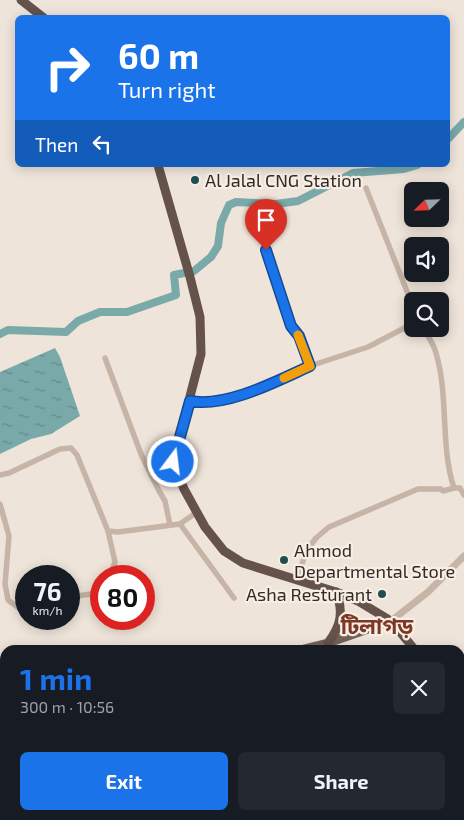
<!DOCTYPE html>
<meta charset="utf-8">
<style>
:root{--surface:#171b24;--page:#242831;--text:#f1f3f6;--muted:#9ea1a6;--accent:#1a73e8}
body{margin:0;font-family:"Exo 2","Noto Sans Bengali",sans-serif;background:var(--page);color:var(--text);height:100vh;display:flex;flex-direction:column;font-size:19px;white-space:nowrap}
*{box-sizing:border-box;margin:0}
p{font-size:16px;color:var(--muted)}
.icon{flex:none;width:28px;height:28px;fill:none;stroke:currentColor;stroke-width:2;stroke-linecap:round;stroke-linejoin:round}
.map{position:relative;flex:1;overflow:hidden}
.drawer{position:absolute;left:0px;top:645px;width:465px;height:175px;display:flex;flex-direction:column;background:var(--surface);border-radius:15px 15px 0 0;box-shadow:0 2px 12px #0003}
.drawer>*{flex:none}
.guide{position:absolute;left:15px;top:15px;width:435px;height:152px;border-radius:8px;box-shadow:0 2px 12px #0003;background:#1a73e8;color:#fff;overflow:hidden}
.needle{width:32px;rotate:247deg}
.tools{position:absolute;left:404px;top:182px;display:grid;gap:10px}
.tools a{display:grid;place-items:center;width:45px;height:45px;border-radius:8px;background:var(--surface);box-shadow:0 2px 12px #0003;font-size:25px}
.speed{position:absolute;left:15px;top:565px;display:flex;gap:10px;font-size:25px;font-weight:700;text-align:center}
.speed>*{display:grid;place-content:center;width:65px;height:65px;border-radius:50%;background:var(--surface);box-shadow:0 2px 12px #0003;line-height:1}
.speed small{font-size:12px;font-weight:400}
.speed .limit{border:8px solid #d22;background:#fff;color:#111}
.pin{position:absolute;display:grid;place-items:center;width:42px;height:42px;color:#fff;margin:-51px -21px;border-radius:50% 50% 50% 0;rotate:-45deg;box-shadow:0 0 5px #0007}
.pin .icon{rotate:45deg}
.me{position:absolute;width:55px;margin:-28px;rotate:15deg;stroke-linejoin:round;filter:drop-shadow(0 0 4px #0008)}
.turn{display:flex;align-items:center;gap:18px;height:105px;padding:0 20px;font-size:22px}
.turn .icon{width:65px;height:65px;stroke-width:2.5}
.turn b{display:block;font-size:35px;line-height:42px}
.then{display:flex;align-items:center;height:48px;padding:0 20px;background:#0003;gap:10px;font-size:19px}
.round{display:grid;place-items:center;flex:none;width:52px;height:52px;border-radius:8px;background:var(--page)}
.summary{display:flex;align-items:center;justify-content:space-between;height:85px;padding:0 20px}
h1{font-size:30px;font-weight:700;line-height:38px;color:var(--accent)}
.cta{display:flex;gap:10px;margin-top:auto;padding:10px 20px}
.cta a{flex:1;height:58px;border-radius:8px;background:var(--accent);color:#fff;font-size:20px;font-weight:700;line-height:58px;text-align:center}
.cta a+a{background:var(--page);color:var(--text)}
.map>svg:first-child{display:block}
.water{fill:url(#water-ripples)}
.lines{fill:none;stroke-linecap:round;stroke-linejoin:round}
.canal{stroke:#7aa9aa;stroke-width:8}
.minor{stroke:#c6b4a6;stroke-width:5.5}
.tertiary{stroke:#c6b4a6;stroke-width:7}
.primary{stroke:#746158;stroke-width:9}
.trunk{stroke:#64524b;stroke-width:9}
.route-casing{stroke:#114b97;stroke-width:12}
.route{stroke:#1a73e8;stroke-width:9}
.slow{stroke:#f59e0b;stroke-width:9}
.poi-dot{fill:#1f4f51;stroke:#f7eee5;stroke-width:2}
.labels{text-anchor:middle;dominant-baseline:central;stroke-width:4.5;stroke-linejoin:round;paint-order:stroke}
.poi-label{font-size:18px;fill:#332a26;stroke:#f7eee5;text-anchor:start}
.district-label{font-size:22px;font-weight:bold;fill:#7d3825;stroke:#f7eee5}
</style>
<div class="map">
<svg width="464" height="820" viewBox="0 0 464 820">
<defs>
<pattern id="water-ripples" width="26" height="14" patternUnits="userSpaceOnUse" patternTransform="scale(1.25)"><rect width="26" height="14" fill="#7aa9aa"/><path d="M2 4q2-2 4 0t4 0M15 11q2-2 4 0t4 0" fill="none" stroke="#658a8a"/></pattern>
</defs>
<rect width="100%" height="100%" fill="#efe4d9"/>
<!-- water -->
<path class="water" d="M55,348L60,357L80,416L51,434L31,439L0,454V372Z"/>
<g class="lines">
<!-- canal -->
<g class="canal">
<path d="M448,139L464,122"/>
<path d="M194,271L211,257L218,246L221,223L229,205L236,202L276,204L298,201L353,173L404,169L417,165"/>
<path d="M0,334L8,330L66,332L78,321L100,312H127L176,295L174,275L184,273"/>
</g>
<!-- minor -->
<g class="minor">
<path d="M366,188L412,304"/>
<path d="M266,250L291,326L299,337L310,366"/>
<path d="M424,329C428,336 434,345 436,353C449,397 440,446 454,488H460L464,495"/>
<path d="M105,358L141,454L158,489L165,501L170,525"/>
<path d="M190,401L202,403L254,390L310,366L368,347L412,324"/>
<path d="M0,475L9,473L60,449L71,448L77,455L108,531L118,532L180,524L197,512"/>
<path d="M0,504L9,536L5,584L8,600L19,608H26"/>
<path d="M180,524L234,598"/>
<path d="M108,531L115,562L110,576"/>
<path d="M296,580L307,550L316,538L329,527L418,489H441L443,491L454,488"/>
<path d="M69,597L91,594L101,588"/>
<path d="M460,774L464,771"/>
<path d="M0,800H5"/>
<path d="M382,820L383,815"/>
</g>
<!-- tertiary -->
<path class="tertiary" d="M391,621L428,592L464,556"/>
<!-- primary -->
<g class="primary">
<path d="M300,650L328,643L391,621"/>
<path d="M0,691L5,688"/>
</g>
<!-- trunk -->
<g class="trunk">
<path d="M21,0L44,18"/>
<path d="M158,165L190,277L200,317L201,354L173,462L184,489L205,527L224,551L243,563L336,592L358,601L391,621L415,650"/>
<path d="M328,643C341,626 344,612 336,592"/>
<path d="M460,698L464,702"/>
</g>
</g>
<g class="lines">
<!-- route casing -->
<g class="route-casing">
<path id="route" d="M173,462L190,401C226,408 277,381 310,366L299,336L291,326L266,250"/>
</g>
<!-- route -->
<use href="#route" class="route"/>
<!-- slow -->
<path class="slow" d="M284,378L310,366L298,335"/>
</g>
<!-- markers -->
<g class="poi-dot">
<circle cx="195" cy="180" r="5"/>
<circle cx="284" cy="560" r="5"/>
<circle cx="382" cy="594" r="5"/>
</g>
<g class="labels">
<!-- poi labels -->
<g class="poi-label">
<text x="205" y="180">Al Jalal CNG Station</text>
<text x="294" y="550">Ahmod<tspan x="294" dy="21">Departmental Store</tspan></text>
<text x="372" y="594" text-anchor="end">Asha Resturant</text>
</g>
<!-- district labels -->
<g class="district-label">
<text x="377" y="625">টিলাগড়</text>
</g>
</g>
</svg>
<div class="tools">
<a><svg class="needle" viewBox="-14 -14 28 28"><path d="M0-13l5 13h-10z" fill="#e53935"/><path d="M0 13l5-13h-10z" fill="#9ea1a6"/></svg></a>
<a><svg class="icon" aria-label="sound" viewBox="0 0 24 24"><path d="M4 9h4l5-4v14l-5-4H4zM17 9q2 3 0 6"/></svg></a>
<a><svg class="icon" aria-label="search" viewBox="0 0 24 24"><circle cx="10" cy="10" r="6"/><path d="M15 15l6 6"/></svg></a>
</div>
<div class="speed"><div>76<small>km/h</small></div><div class="limit">80</div></div>
<div class="pin" style="left:266px;top:250px;background:#d93025"><svg class="icon" aria-label="arrive" viewBox="0 0 24 24"><path d="M6 21V4h12l-3 4 3 4H6"/></svg></div>
<svg class="me" style="left:173px;top:462px" viewBox="-20 -20 40 40"><circle r="17" fill="#1a73e8" stroke="#fff" stroke-width="3"/><path d="M0-11L8 9 0 5-8 9z" fill="#fff"/></svg>
<div class="guide">
<div class="turn"><svg class="icon" aria-label="right" viewBox="0 0 24 24"><path d="M7 20v-9h11M14 6l5 5-5 5"/></svg><div><b>60 m</b>Turn right</div></div>
<div class="then">Then<svg class="icon" aria-label="left" viewBox="0 0 24 24"><path d="M17 20v-9H6M10 6l-5 5 5 5"/></svg></div>
</div>
<section class="drawer">
<div class="summary"><div><h1>1 min</h1><p>300 m · 10:56</p></div><a class="round"><svg class="icon" aria-label="close" viewBox="0 0 24 24"><path d="M6 6l12 12M18 6L6 18"/></svg></a></div>
<div class="cta"><a>Exit</a><a>Share</a></div>
</section>
</div>
